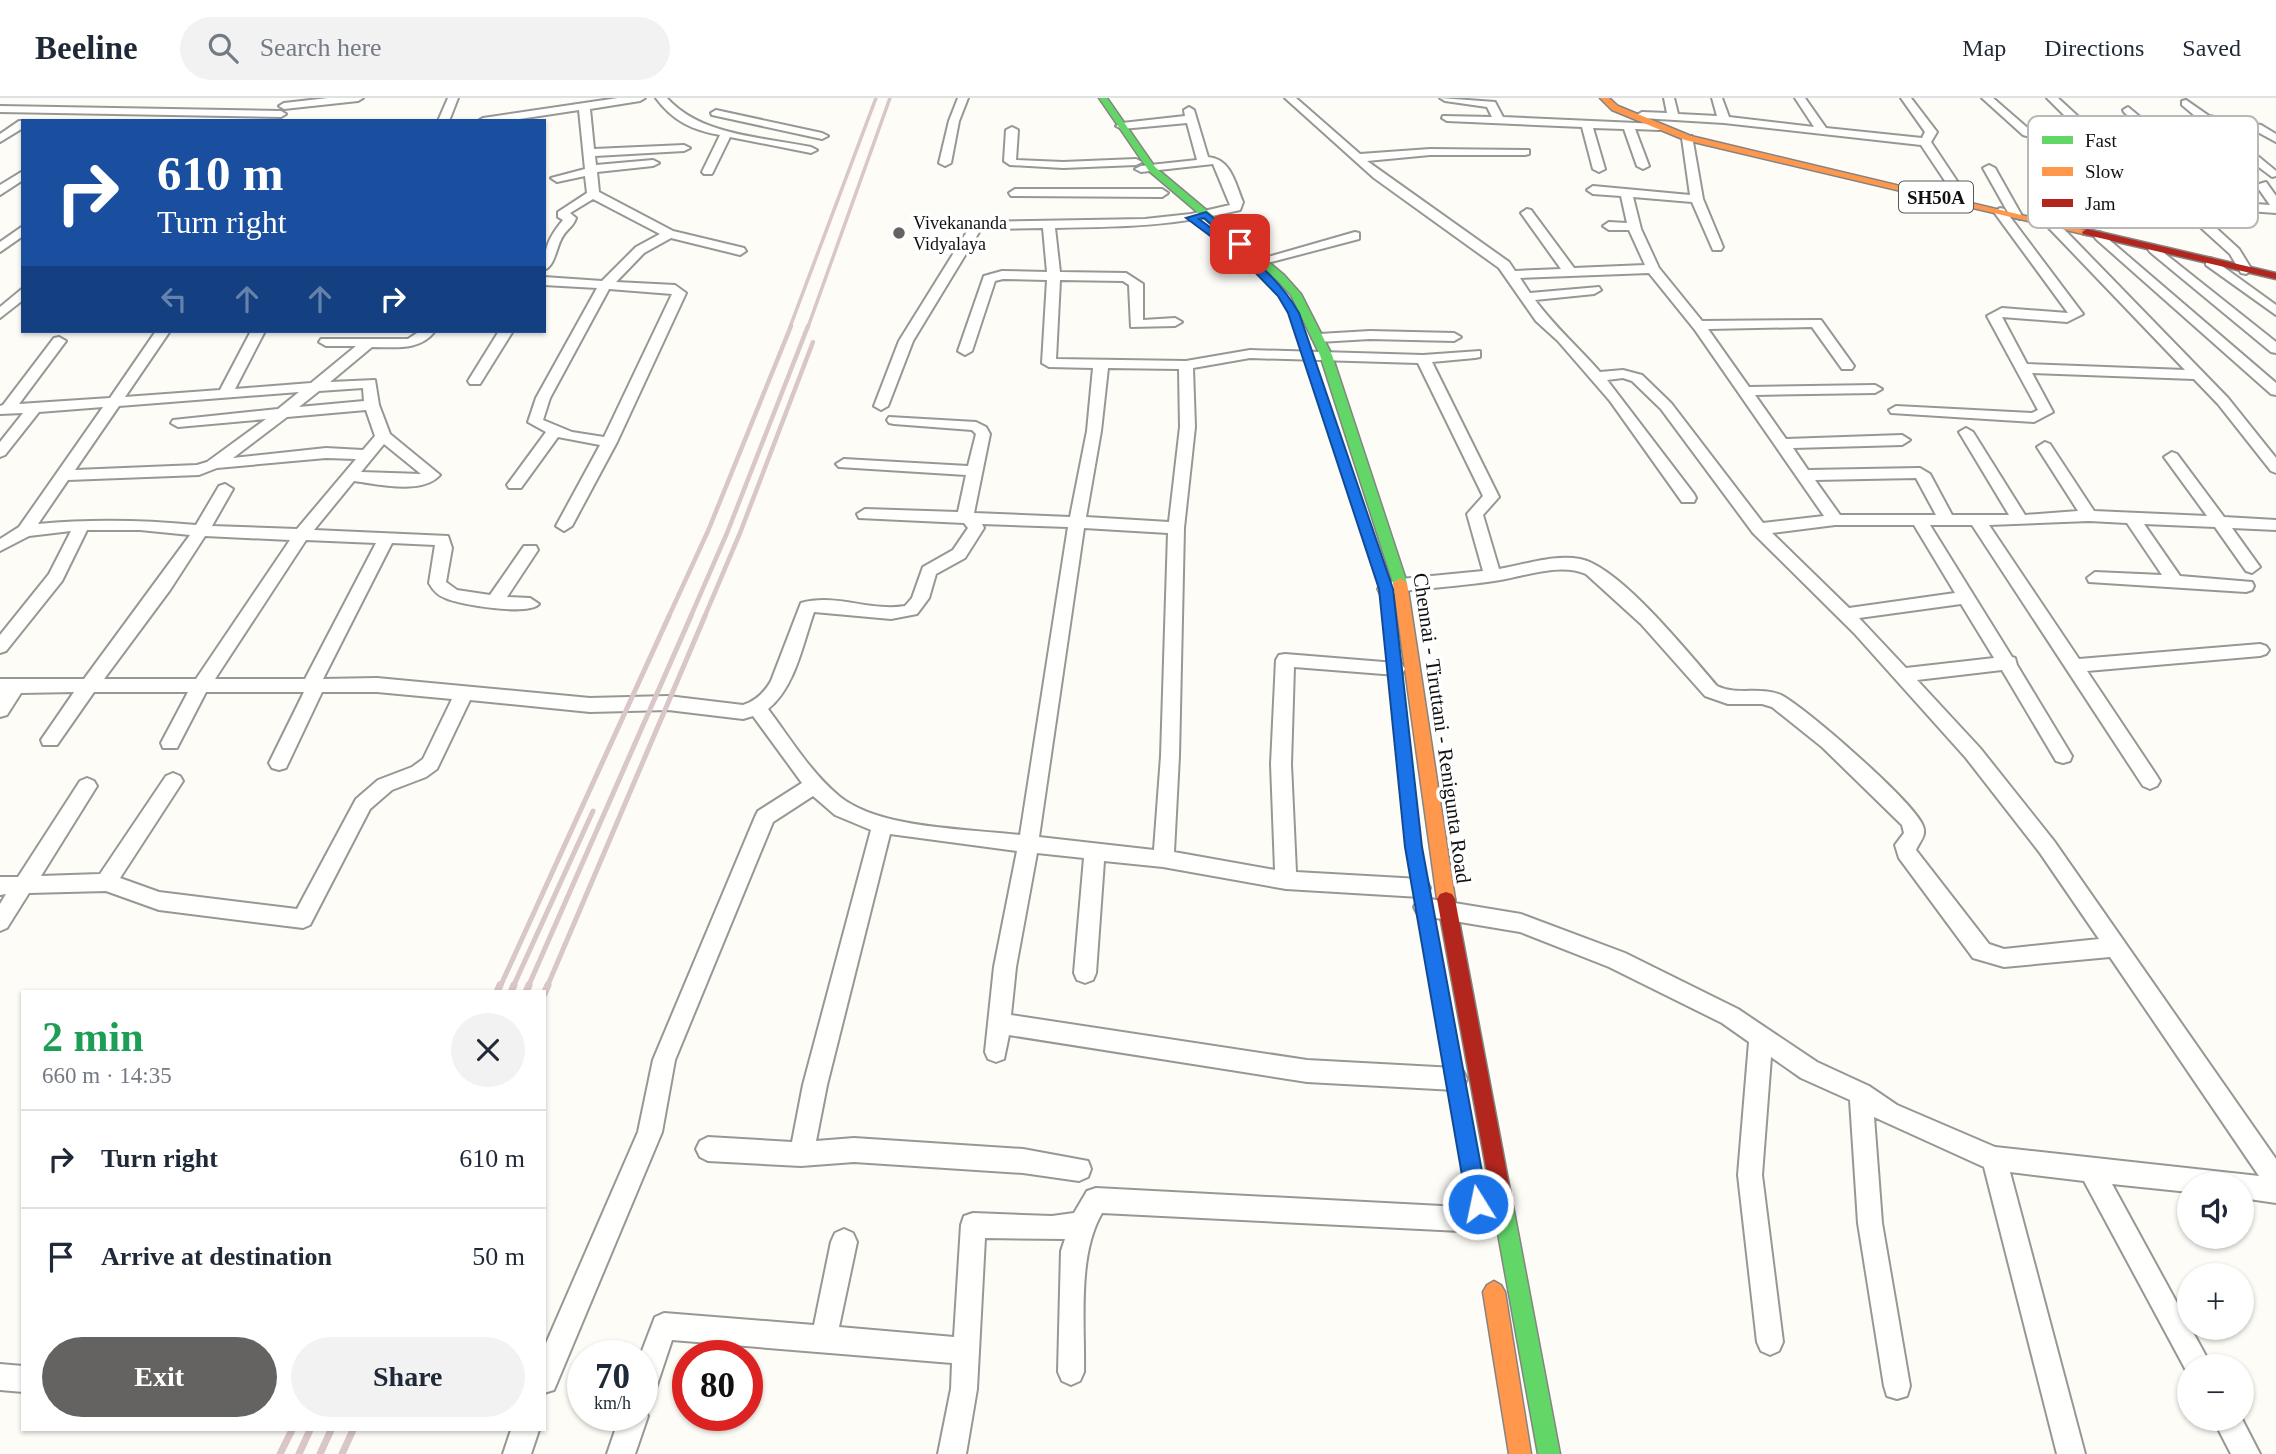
<!DOCTYPE html>
<meta charset="utf-8">
<style>
:root{--surface:#fff;--page:#f2f2f3;--text:#1f2937;--muted:#747a83;--line:#e0e1e3;--accent:#646362}
body{margin:0;font-family:"Times New Roman",serif;background:var(--page);color:var(--text);height:100vh;display:flex;flex-direction:column;font-size:26px;white-space:nowrap}
*{box-sizing:border-box;margin:0}
p{font-size:23px;color:var(--muted)}
.icon{flex:none;width:38px;height:38px;fill:none;stroke:currentColor;stroke-width:2;stroke-linecap:round;stroke-linejoin:round}
.map{position:relative;flex:1;overflow:hidden}
.drawer{position:absolute;left:21px;top:892px;width:525px;height:441px;display:flex;flex-direction:column;background:var(--surface);border-radius:0px;box-shadow:0 2px 5px #0004}
.drawer>*{flex:none}
.hud{position:absolute;left:21px;top:21px;width:525px;height:214px;border-radius:0px;box-shadow:0 2px 5px #0004;background:#1a4fa0;color:#fff;overflow:hidden}
.buttons{position:absolute;left:2177px;top:1074px;display:grid;gap:14px}
.buttons a{display:grid;place-items:center;width:77px;height:77px;border-radius:50%;background:var(--surface);box-shadow:0 2px 5px #0004;font-size:35px}
.speed{position:absolute;left:567px;top:1242px;display:flex;gap:14px;font-size:35px;font-weight:700;text-align:center}
.speed>*{display:grid;place-content:center;width:91px;height:91px;border-radius:50%;background:var(--surface);box-shadow:0 2px 5px #0004;line-height:1}
.speed small{font-size:18px;font-weight:400}
.speed .limit{border:10px solid #d22;background:#fff;color:#111}
.pin{position:absolute;display:grid;place-items:center;width:60px;height:60px;color:#fff;margin:-30px;border-radius:14px;box-shadow:0 4px 10px #0006}
.me{position:absolute;width:77px;margin:-38px;rotate:350deg;stroke-linejoin:round;filter:drop-shadow(0 0 5px #0008)}
.turn{display:flex;align-items:center;gap:24px;height:147px;padding:0 21px;font-size:32px}
.turn .icon{width:91px;height:91px;stroke-width:2.5}
.turn b{display:block;font-size:49px;line-height:60px}
.lanes{display:flex;align-items:center;height:66px;padding:0 21px;background:#0003;justify-content:center;gap:35px;direction:ltr}
.lanes .off{opacity:.35}
.round{display:grid;place-items:center;flex:none;width:74px;height:74px;border-radius:37px;background:var(--page)}
.summary{display:flex;align-items:center;justify-content:space-between;height:119px;padding:0 21px}
h1{font-size:42px;font-weight:700;line-height:52px;color:#1e9e55}
.button{display:flex;gap:14px;margin-top:auto;padding:14px 21px}
.button a{flex:1;height:80px;border-radius:42px;background:var(--accent);color:#fff;font-size:28px;font-weight:700;line-height:80px;text-align:center}
.button a+a{background:var(--page);color:var(--text)}
ul{padding:0;list-style:none}
li{display:flex;align-items:center;gap:21px;height:98px;padding:0 21px;border-top:2px solid var(--line)}
li div{flex:1}
li b{display:block;font-size:26px}
li em{font-style:normal}
header{display:flex;align-items:center;gap:42px;box-sizing:border-box;height:98px;padding:0 35px;background:var(--surface);border-bottom:2px solid var(--line)}
header strong{font-size:33px}
nav{display:flex;gap:38px;margin-inline-start:auto;font-size:24px}
.search{width:490px;height:63px;background:var(--page);display:flex;align-items:center;gap:18px;box-sizing:border-box;padding:0 24px;border-radius:38px;color:var(--muted);font-size:26px}
.map>svg:first-child{display:block}
.lines{fill:none;stroke-linecap:round;stroke-linejoin:round}
.street-casing{stroke:#979795;stroke-width:4}
.fast-casing{stroke:#858482;stroke-width:3}
.slow-casing{stroke:#858482;stroke-width:3}
.jam-casing{stroke:#858482;stroke-width:3}
.street{fill:#fffffe;fill-rule:evenodd}
.fast{fill:#63d668;fill-rule:evenodd}
.slow{fill:#ff974d;fill-rule:evenodd}
.jam{fill:#b3261e;fill-rule:evenodd}
.rail-far3{stroke:#d9c6c7;stroke-width:3.5}
.rail-far2{stroke:#d9c6c7;stroke-width:4.5}
.rail-far1{stroke:#d9c6c7;stroke-width:5}
.rail{stroke:#d9c6c7;stroke-width:7}
.route{fill:#1a73e8;stroke:#114b97;stroke-width:2;fill-rule:evenodd}
.poi-dot{fill:#646362;stroke:#fff;stroke-width:2.5}
.labels{text-anchor:middle;dominant-baseline:central;stroke-width:7;stroke-linejoin:round;paint-order:stroke}
.far-poi-label{font-size:18px;fill:#111;stroke:#fff;text-anchor:start}
.shield{fill:#fff;stroke:#585858;stroke-width:2}
.shield-label{font-size:19px;font-weight:bold;fill:#111}
.street-label{font-size:21px;fill:#111;stroke:#fff}
.key{fill:#fff;stroke:#b8b8b8;stroke-width:2}
.key-label{font-size:19px;fill:#111}
</style>
<header>
<strong>Beeline</strong>
<div class="search"><svg class="icon" aria-label="search" viewBox="0 0 24 24"><circle cx="10" cy="10" r="6"/><path d="M15 15l6 6"/></svg>Search here</div>
<nav><a>Map</a><a>Directions</a><a>Saved</a></nav>
</header>
<div class="map">
<svg width="2276" height="1356" viewBox="0 0 2276 1356">
<rect width="100%" height="100%" fill="#fdfcf7"/>
<g class="lines">
<!-- street casing -->
<g class="street-casing">
<g id="street">
<path d="M328,0H363L358,3L284,11L279,8L284,5Z"/>
<path d="M448,0H458L449,23H438Z"/>
<path d="M618,0H645L640,3L590,11L594,51L684,47L690,50L684,53L595,58L596,67L653,62L659,65L653,68L597,74L599,94L673,133L744,150L746,153L740,157L671,140L644,155L616,184L675,187L686,195L617,344L572,428L564,433L556,428L600,347L558,339L521,390H509L507,387L546,334L528,324L536,300L597,190L544,187V179L602,183L636,149L660,136L593,101L570,115L576,120C573,129 567,131 563,138C556,148 556,167 544,172C544,150 549,139 563,122L558,119V114L587,95L585,78L557,84L551,80L585,71L579,12L507,23H478L483,20ZM609,191L672,196L604,339L572,334L543,322L550,300Z"/>
<path d="M656,0H667C701,38 763,39 811,49L817,52L811,55L730,39L712,76H704L702,74L720,37C692,32 673,23 656,0Z"/>
<path d="M958,0H968L959,23L951,65L945,68L939,65L949,23Z"/>
<path d="M1285,0H1296L1360,56L1430,51L1529,52V56L1525,57H1430L1367,63L1509,164L1515,173L1561,171L1521,115L1527,111L1531,112L1574,170L1645,167L1629,132H1609L1603,128L1609,124L1627,125L1621,98L1593,96L1587,92L1593,88L1690,97L1682,40L1692,38L1703,101L1723,149L1721,152H1713L1692,104L1633,99L1641,131L1659,170L1702,223L1821,222L1854,268L1852,271H1842L1812,229L1708,231L1749,289L1875,287L1882,291L1875,295L1755,297L1786,341L1902,337L1910,342L1902,347L1793,350L1808,372L1920,370L1930,376L1952,417H2009L1959,334L1966,330L1973,334L2025,417L2078,413L2037,349L2045,344L2050,346L2094,413L2207,418L2164,359L2172,354L2177,356L2224,419L2276,422V432L2232,430L2260,469L2252,475L2246,473L2215,429L2144,426L2180,478L2252,484L2254,488L2252,492L2246,494L2089,484L2087,480L2095,474L2162,477L2127,425L2089,423L1989,427L2079,561L2260,546L2266,548L2269,552L2266,556L2260,558L2087,573L2157,678L2160,683L2157,688L2150,691L2143,688L1972,427H1930L2012,559L2015,560L2017,567L2072,658L2070,663L2063,665L2056,663L2002,572L1917,582L1980,650L2054,743L2276,1061V1105L2242,1100V1087H2189V1094L2112,1086L2212,1269H2189V1278L2084,1083L2010,1074L2085,1356H2057L1984,1069L1874,1019L1882,1125L1910,1288L1907,1298L1897,1301L1887,1298L1884,1288L1858,1125L1850,1002L1801,980L1771,959L1762,1077L1783,1244L1779,1253L1770,1257L1761,1253L1757,1244L1738,1077L1749,944L1722,925L1609,869L1520,834L1424,818L1417,815L1414,809L1417,803L1424,800L1521,816L1625,855L1738,911L1817,964L1869,988L1897,1007L1995,1049L2259,1078L2110,859L2004,869L1973,860L1899,760L1895,747L1904,735L1902,727L1822,649L1772,609L1762,606H1728L1705,598L1641,526L1586,476C1559,464 1523,479 1494,483C1467,487 1440,489 1412,492C1402,493 1390,498 1380,495L1378,491L1380,487L1401,481L1483,473L1467,416L1483,398L1418,265L1250,260L1193,270L1195,329L1184,430L1179,658L1174,754L1275,772L1271,666L1276,562L1279,557L1285,556L1396,565L1402,566L1405,571L1402,576L1396,577L1294,569L1291,666L1296,774L1420,781L1427,784L1430,790L1427,796L1420,799L1286,791L1163,769L1104,763L1096,875L1093,882L1085,885L1077,882L1074,875L1084,760L1037,755L1016,869L1011,917L1307,962L1455,970L1463,973L1467,981L1463,989L1455,992L1307,984L1009,937L1004,961L996,964L988,961L985,954L994,869L1017,753L890,736L827,987L816,1043L854,1040L1023,1051L1088,1063L1091,1071L1088,1079L1079,1083L1023,1075L854,1064L801,1068L708,1063L700,1059L696,1051L700,1043L708,1039L792,1044L803,987L871,732L835,717L813,698L773,724L675,962L662,1034L554,1292L544,1295V1250L638,1034L653,962L755,719L758,713L802,685L753,618L743,621L668,612L590,614L470,602L437,671L426,679L392,692L370,711L310,827L303,830L159,812L106,793L29,795L7,830L0,833V806L6,796L0,797V779H18L80,683L87,680L94,683L97,688L41,778L100,776L166,678L173,675L180,678L183,683L120,780L159,794L297,811L356,701L378,682L412,669L423,661L452,601L377,594H322L286,670L279,672L272,670L269,665L304,594H206L177,650H163L161,645L188,594H94L57,647H43L41,642L74,594L21,595L7,617L0,619V581H84L190,437L140,432H87L62,483L6,553L0,555V537L49,476L71,433L29,438L0,453V441L19,429L103,309L39,314L5,357L0,359V344L23,315L0,316V308L3,307L54,240L59,239L66,243L19,306L110,300L156,233H170L125,299L220,292L251,233H265L235,291L311,285L356,248H326L319,244L321,241H408L420,233H435C420,253 396,249 372,249L330,284L375,282L379,307L390,336L440,377C422,397 377,386 354,383L314,432L448,438L452,450L446,484L457,492L490,497L524,448H536L538,452L507,499L530,500L539,506C529,518 460,507 445,500C437,497 433,492 429,485L435,447L392,445L323,581L377,580L590,600L668,598L743,607C756,603 764,595 771,583L801,505C836,495 870,514 905,508L912,500L923,469L953,452L968,430L964,425L859,420L857,416L865,411L958,414L966,377L839,369L836,366L844,361L968,368L976,336L972,332L894,326L889,325L887,322L889,319L976,324L986,329L990,336L974,415L1070,419L1087,333L1093,270L1049,269L1042,265L1047,182L1003,181L995,183L972,253L965,257L958,253L984,178L1002,173L1047,174L1043,130L981,131L913,243L888,308L881,312L874,308L899,243L973,124L1145,121L1191,116L1230,107L1213,66L1141,74L1135,71L1141,68L1197,62L1187,25L1122,31L1116,28L1122,25L1185,18L1184,12L1189,9L1194,12L1208,59C1231,61 1235,85 1243,104L1240,112C1174,128 1123,129 1055,130L1060,174L1126,175L1143,186V222L1175,220L1182,224L1175,228L1131,229L1129,187L1123,183L1060,182L1056,261L1186,263L1250,252L1423,257L1480,253V259L1475,260L1432,264L1499,399L1483,417L1499,471C1524,467 1554,456 1580,461C1619,468 1690,557 1717,588C1737,598 1760,588 1781,597C1805,609 1915,705 1923,728C1927,738 1919,744 1916,752L1989,846L2004,851L2099,841L2040,755L1966,660L1854,535L1753,435L1661,311L1632,283L1623,280L1607,282L1694,396L1696,400L1694,404H1682L1610,303L1558,243L1536,223L1499,170L1374,80ZM1649,175L1695,232L1824,418L1763,425L1671,305L1642,277L1623,272L1600,274C1579,250 1554,228 1535,202L1594,196L1601,192L1599,189L1530,195L1520,180ZM1108,270L1179,271L1180,329L1169,424L1086,419L1101,333ZM363,290L364,303L299,309L319,293ZM299,294L278,311L173,322L171,325L178,329L266,321L207,364L197,367L75,372L119,308ZM366,312L375,338L363,352L326,350L233,360L287,319ZM384,346L421,376L361,374ZM326,360L356,361L297,431L212,428L233,391L225,386L219,388L196,427C143,422 91,421 38,426L68,382L199,377L217,370ZM1916,380L1936,417H1840L1815,382ZM982,426L1068,429L1020,737C968,731 879,731 839,698C810,674 790,640 768,611C795,590 803,545 814,514L891,521L917,516L929,500L936,476L965,460L984,430ZM1835,427H1914L1955,495L1849,510L1772,435ZM1084,430L1168,435L1161,658L1154,752L1039,739ZM205,438L290,442L196,581H104L170,492ZM306,442L376,445L305,581H215ZM1961,506L1994,560L1906,570L1859,520Z"/>
<path d="M1440,0L1495,4L1503,19L1659,26L1665,29L1659,32L1635,31L1649,68L1643,71L1637,68L1624,31L1593,30L1605,71L1599,74L1593,71L1582,29L1447,23L1442,20L1443,18L1492,19L1487,9L1445,3Z"/>
<path d="M1664,0H1674L1678,16L1717,18L1712,0H1722L1729,19L1814,29L1795,0H1805L1826,30L1922,40L1925,34L1901,0H1911L1937,34L1931,44L1963,92L1961,103L1951,106V92L1921,47L1724,25L1642,20L1637,17L1642,14L1667,15Z"/>
<path d="M1982,0H1993L2031,33L2038,35L2083,36L2047,0H2058L2097,36L2149,38L2124,14L2123,12L2128,9L2163,38L2220,39L2182,7V3L2186,2L2209,18L2261,27L2276,36V44L2254,32L2219,26L2276,73V78L2272,79L2228,46L2171,45L2201,73V77L2197,78L2157,44L2104,43L2134,72V76L2130,77L2091,43L2070,42L2132,98H2178L2184,101L2270,107L2256,87L2266,84L2276,98V115L2193,109L2239,151L2252,172L2246,176L2241,175L2230,156L2177,108L2110,103V97H2117L2057,42L2037,41L2023,37Z"/>
<path d="M0,8L281,13L286,16L281,19L0,14Z"/>
<path d="M716,12L822,35L828,38L822,41L712,17L711,15Z"/>
<path d="M19,23H27H23V30L0,44V36Z"/>
<path d="M1012,29L1018,32L1016,62L1063,64L1136,61L1142,64L1136,67L1063,70L1010,67L1004,63L1006,32Z"/>
<path d="M1989,67L1995,70L2022,118L2020,121L2010,118L1983,70Z"/>
<path d="M23,73V82L0,97V87Z"/>
<path d="M1015,91H1162L1168,95L1162,99L1011,98L1009,95Z"/>
<path d="M2000,110L2004,111L2083,216L2067,224L2002,219L2027,266L2185,272L2048,129V123H2056L2228,300L2276,360V375L2271,373L2218,306L2194,281L2032,275L2053,314L2034,324L1891,315L1889,312L1896,308L2032,315L2038,312L1987,218L2002,210L2068,215L1994,114Z"/>
<path d="M23,128V138L0,154V144Z"/>
<path d="M1355,134L1359,135V141L1260,167L1254,163Z"/>
<path d="M2100,134L2276,285V297L2271,296L2096,141L2094,138Z"/>
<path d="M2154,147L2276,244V255L2271,254L2150,154L2148,151Z"/>
<path d="M2211,160L2276,207V217L2206,167V161Z"/>
<path d="M23,190V202L0,220V209Z"/>
<path d="M499,233H513L480,286H470L468,283Z"/>
<path d="M1370,233L1454,235L1461,239L1454,243L1370,241L1319,244L1312,240L1319,236Z"/>
<path d="M1096,1090L1480,1110L1489,1113L1492,1122L1489,1131L1480,1134L1102,1115C1077,1158 1085,1224 1084,1274L1080,1283L1071,1287L1062,1283L1058,1274L1061,1153L1065,1141L985,1140L977,1291L966,1356H938L951,1291L952,1265L672,1242L652,1302L642,1305L640,1258L655,1219L664,1215L814,1227L831,1144L835,1135L844,1131L853,1135L857,1144L839,1229L954,1239L961,1127L964,1118L973,1115L1052,1118L1074,1115L1087,1093Z"/>
<path d="M0,1266L23,1268V1294L0,1292Z"/>
<path d="M642,1308L648,1318L635,1356H607L620,1318H642Z"/>
<path d="M2213,1321H2242L2260,1356H2231Z"/>
<path d="M511,1332H539L531,1356H503Z"/>
</g>
</g>
<!-- fast casing -->
<g class="fast-casing">
<g id="fast">
<path d="M1099,0H1107L1155,69L1284,177L1301,196L1332,257L1407,485L1405,488L1400,490L1393,485L1320,257L1291,197L1276,181L1149,73Z"/>
<path d="M1503,1098L1510,1101L1513,1108L1560,1356H1538L1493,1108L1496,1101Z"/>
</g>
</g>
<!-- slow casing -->
<g class="slow-casing">
<g id="slow">
<path d="M1600,0H1609L1618,8L1691,38L2092,134L2087,137L1685,42L1612,12Z"/>
<path d="M1400,480L1407,485L1455,801L1452,806L1446,808L1440,806L1437,801L1393,485Z"/>
<path d="M1494,1183L1501,1187L1505,1194L1531,1356H1509L1483,1194L1487,1187Z"/>
</g>
</g>
<!-- jam casing -->
<g class="jam-casing">
<g id="jam">
<path d="M2087,131L2276,175V181L2083,136L2082,134Z"/>
<path d="M1446,794L1452,796L1455,801L1513,1108L1510,1115L1503,1118L1496,1115L1493,1108L1437,801L1440,796Z"/>
</g>
</g>
<!-- street -->
<use href="#street" class="street"/>
<!-- fast -->
<use href="#fast" class="fast"/>
<!-- slow -->
<use href="#slow" class="slow"/>
<!-- jam -->
<use href="#jam" class="jam"/>
<!-- rail-far3 -->
<g class="rail-far3">
<path d="M790,229L876,0"/>
<path d="M808,229L890,0"/>
</g>
<!-- rail-far2 -->
<g class="rail-far2">
<path d="M668,520L708,433L791,228"/>
<path d="M690,520L727,435L808,228"/>
<path d="M704,520L740,435L813,244"/>
</g>
<!-- rail-far1 -->
<g class="rail-far1">
<path d="M500,889L669,518"/>
<path d="M513,889L593,713"/>
<path d="M528,889L691,518"/>
<path d="M547,889L705,518"/>
</g>
<!-- rail -->
<g class="rail">
<path d="M497,894L500,887"/>
<path d="M511,894L514,887"/>
<path d="M526,894L529,887"/>
<path d="M544,896L548,887"/>
<path d="M280,1356L292,1332"/>
<path d="M299,1356L310,1332"/>
<path d="M320,1356L331,1332"/>
<path d="M342,1356L353,1332"/>
</g>
</g>
<!-- route -->
<path class="route" d="M1206,114L1244,144V148L1237,149C1262,167 1284,189 1299,215L1393,491L1422,749L1488,1106L1485,1114L1478,1117L1470,1114L1467,1106L1405,749L1379,491L1288,215L1278,198L1244,163L1186,120ZM1204,120L1234,147L1199,121Z"/>
<!-- markers -->
<circle class="poi-dot" cx="899" cy="135" r="7"/>
<g class="labels">
<!-- far-poi labels -->
<g class="far-poi-label">
<text x="913" y="125">Vivekananda<tspan x="913" dy="21">Vidyalaya</tspan></text>
</g>
<!-- shield labels -->
<rect class="shield" x="1899" y="83.5" width="74" height="31" rx="5"/>
<g class="shield-label">
<text x="1936" y="99">SH50A</text>
</g>
<!-- street labels -->
<g class="street-label">
<text transform="translate(1442 630) rotate(82)">Chennai - Tiruttani - Renigunta Road</text>
</g>
</g>
<!-- legend -->
<rect x="2028" y="18" width="230" height="112" rx="10" class="key"/>
<rect x="2042" y="38" width="31" height="8" fill="#63d668"/>
<rect x="2042" y="69" width="31" height="9" fill="#ff974d"/>
<rect x="2042" y="101" width="31" height="8" fill="#b3261e"/>
<g class="key-label">
<text x="2085" y="49">Fast</text>
<text x="2085" y="80">Slow</text>
<text x="2085" y="112">Jam</text>
</g>
</svg>
<div class="buttons">
<a><svg class="icon" aria-label="sound" viewBox="0 0 24 24"><path d="M4 9h4l5-4v14l-5-4H4zM17 9q2 3 0 6"/></svg></a>
<a>+</a>
<a>−</a>
</div>
<div class="speed"><div>70<small>km/h</small></div><div class="limit">80</div></div>
<div class="pin" style="left:1240px;top:146px;background:#d93025"><svg class="icon" aria-label="arrive" viewBox="0 0 24 24"><path d="M6 21V4h12l-3 4 3 4H6"/></svg></div>
<svg class="me" style="left:1478px;top:1106px" viewBox="-20 -20 40 40"><circle r="17" fill="#1a73e8" stroke="#fff" stroke-width="3"/><path d="M0-11L8 9 0 5-8 9z" fill="#fff"/></svg>
<div class="hud">
<div class="turn"><svg class="icon" aria-label="right" viewBox="0 0 24 24"><path d="M7 20v-9h11M14 6l5 5-5 5"/></svg><div><b>610 m</b>Turn right</div></div>
<div class="lanes"><svg class="icon off" aria-label="left" viewBox="0 0 24 24"><path d="M17 20v-9H6M10 6l-5 5 5 5"/></svg><svg class="icon off" aria-label="ahead" viewBox="0 0 24 24"><path d="M12 20V5M6 11l6-6 6 6"/></svg><svg class="icon off" aria-label="ahead" viewBox="0 0 24 24"><path d="M12 20V5M6 11l6-6 6 6"/></svg><svg class="icon" aria-label="right" viewBox="0 0 24 24"><path d="M7 20v-9h11M14 6l5 5-5 5"/></svg></div>
</div>
<section class="drawer">
<div class="summary"><div><h1>2 min</h1><p>660 m · 14:35</p></div><a class="round"><svg class="icon" aria-label="close" viewBox="0 0 24 24"><path d="M6 6l12 12M18 6L6 18"/></svg></a></div>
<ul>
<li><svg class="icon" aria-label="right" viewBox="0 0 24 24"><path d="M7 20v-9h11M14 6l5 5-5 5"/></svg><div><b>Turn right</b></div><em>610 m</em></li>
<li><svg class="icon" aria-label="arrive" viewBox="0 0 24 24"><path d="M6 21V4h12l-3 4 3 4H6"/></svg><div><b>Arrive at destination</b></div><em>50 m</em></li>
</ul>
<div class="button"><a>Exit</a><a>Share</a></div>
</section>
</div>
